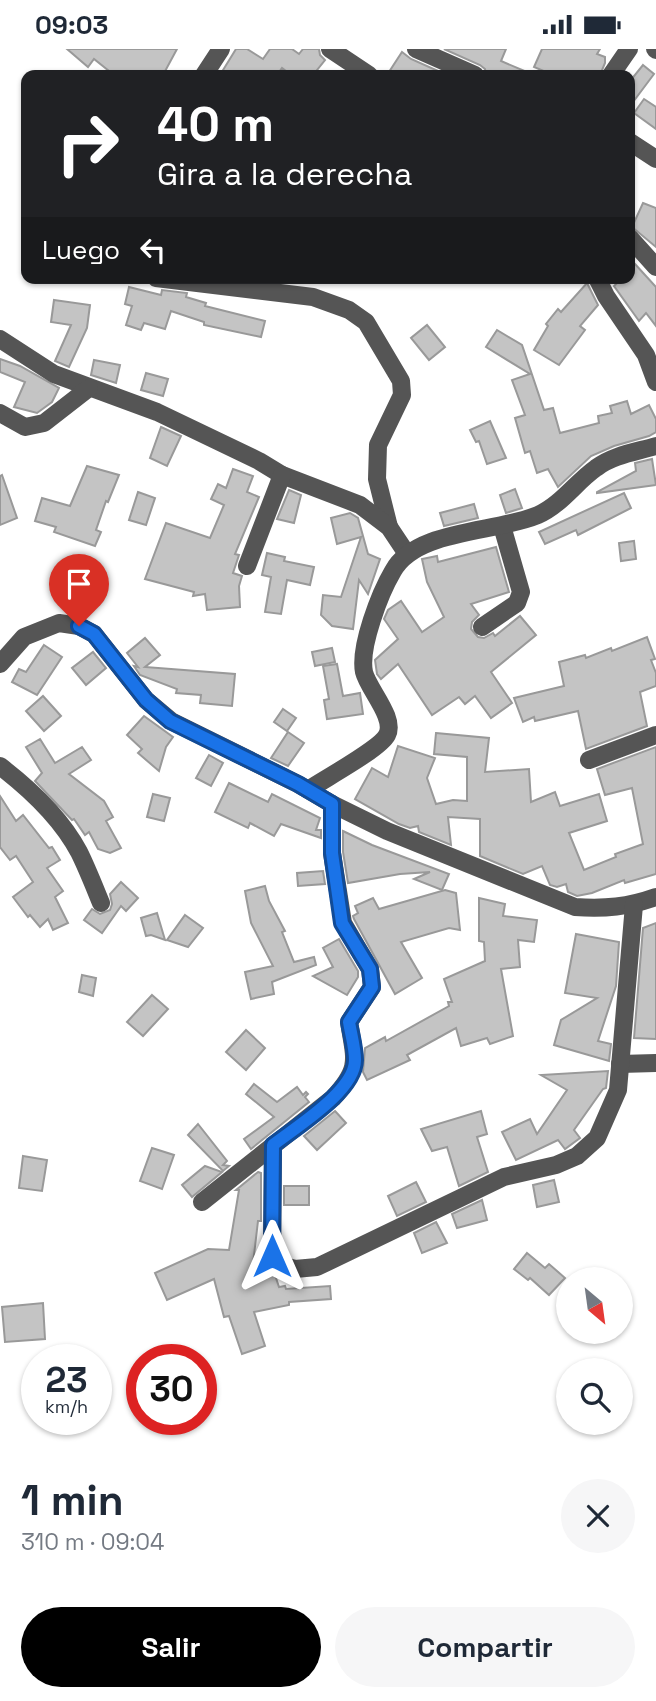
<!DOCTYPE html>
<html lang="es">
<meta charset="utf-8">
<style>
:root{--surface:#fff;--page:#f6f6f7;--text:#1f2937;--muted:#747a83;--accent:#000}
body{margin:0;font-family:"Space Grotesk",sans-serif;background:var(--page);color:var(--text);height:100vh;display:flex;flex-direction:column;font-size:26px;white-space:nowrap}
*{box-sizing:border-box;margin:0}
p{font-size:23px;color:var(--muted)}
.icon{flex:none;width:38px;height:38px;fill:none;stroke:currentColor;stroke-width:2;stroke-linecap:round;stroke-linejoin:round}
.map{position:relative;height:1407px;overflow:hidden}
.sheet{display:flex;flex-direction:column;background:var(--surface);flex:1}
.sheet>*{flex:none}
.top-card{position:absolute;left:21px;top:21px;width:614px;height:214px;border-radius:14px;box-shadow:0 2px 5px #0004;background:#202124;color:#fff;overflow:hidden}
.needle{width:46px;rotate:151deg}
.tools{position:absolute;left:556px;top:1218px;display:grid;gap:14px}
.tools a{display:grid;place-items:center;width:77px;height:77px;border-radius:50%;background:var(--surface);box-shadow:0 2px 5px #0004;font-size:35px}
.speed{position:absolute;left:21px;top:1295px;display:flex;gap:14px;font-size:35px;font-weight:700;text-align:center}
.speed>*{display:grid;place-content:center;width:91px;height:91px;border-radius:50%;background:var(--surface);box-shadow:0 2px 5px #0004;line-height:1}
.speed small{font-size:18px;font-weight:400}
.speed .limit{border:10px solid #d22;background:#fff;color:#111}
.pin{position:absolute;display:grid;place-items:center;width:60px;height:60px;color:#fff;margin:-72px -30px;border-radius:50% 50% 50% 0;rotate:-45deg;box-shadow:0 0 7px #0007}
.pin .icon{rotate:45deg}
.me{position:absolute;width:77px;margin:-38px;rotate:0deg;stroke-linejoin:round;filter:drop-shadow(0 0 5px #0008)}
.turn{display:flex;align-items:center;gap:24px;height:147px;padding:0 21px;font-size:32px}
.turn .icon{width:91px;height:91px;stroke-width:2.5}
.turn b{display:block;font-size:49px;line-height:60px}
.then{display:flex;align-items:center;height:66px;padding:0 21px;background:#0003;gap:14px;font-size:26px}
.round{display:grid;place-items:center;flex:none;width:74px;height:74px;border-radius:37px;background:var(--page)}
.head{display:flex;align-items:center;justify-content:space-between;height:119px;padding:0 21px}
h1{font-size:42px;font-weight:600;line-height:52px}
.button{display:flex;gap:14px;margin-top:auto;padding:14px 21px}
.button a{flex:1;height:80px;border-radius:42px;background:var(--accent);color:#fff;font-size:28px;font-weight:600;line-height:80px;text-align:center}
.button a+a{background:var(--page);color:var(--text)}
.status{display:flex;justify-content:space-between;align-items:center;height:49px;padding:0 35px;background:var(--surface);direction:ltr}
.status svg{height:19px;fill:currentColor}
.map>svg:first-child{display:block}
.building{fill:#c4c4c4;stroke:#999;stroke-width:2}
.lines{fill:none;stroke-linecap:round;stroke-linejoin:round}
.minor{stroke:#555;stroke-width:18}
.route-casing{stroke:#114b97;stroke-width:18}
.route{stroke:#1a73e8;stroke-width:12}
</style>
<div class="status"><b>09:03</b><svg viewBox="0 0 49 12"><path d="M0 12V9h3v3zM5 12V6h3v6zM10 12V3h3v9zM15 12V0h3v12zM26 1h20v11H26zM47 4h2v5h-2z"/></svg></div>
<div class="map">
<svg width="656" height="1407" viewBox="0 0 656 1407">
<rect width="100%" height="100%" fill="#fff"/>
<!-- building -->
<g class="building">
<path d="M67,0H177L163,26H114L94,10L88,18Z"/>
<path d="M236,0H247L263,10L270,0H292L299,5L303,0H319L320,6L325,11L313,26H291L282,19L277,26H220Z"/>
<path d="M444,0H506L501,12L534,26H486L485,20L480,16Z"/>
<path d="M542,0H600L597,5L605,8V14L600,26H553L534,18Z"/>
<path d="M402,3L411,10L447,26H387Z"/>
<path d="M643,16L654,25L630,57V32Z"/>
<path d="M644,50L656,58V80L634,64Z"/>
<path d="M643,154L656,159V198L632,178Z"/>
<path d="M635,215L656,238V277L646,264L639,272L614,237L622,229H630V221Z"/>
<path d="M587,234L598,256L580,277L585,281L559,316L534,301L548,277L546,275L558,260L561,263Z"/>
<path d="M129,238L161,246L162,241L187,244L186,248L206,254L205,257L265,272L261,288L204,276V273L171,262L165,280L144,274L141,281L126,276L132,257L125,255Z"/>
<path d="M54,251L90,256L87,279L69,318L55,312L71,276L51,273Z"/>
<path d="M427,276L445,298L429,311L411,289Z"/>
<path d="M497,281L522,296L544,361L553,359L560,384L599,374L598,367L612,364L610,357L627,352L631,365L649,356L656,370V383L649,387L614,397L591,407L558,438L548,420L537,424L530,402L525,404L515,369L525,366L512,331L530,325L486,298Z"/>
<path d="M0,310L20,317L59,339L52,353L37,364L14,358L25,333L0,323Z"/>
<path d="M94,311L120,316L116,334L91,326Z"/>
<path d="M146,324L168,330L163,347L141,341Z"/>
<path d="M490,372L506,409L487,415L479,392L476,393L470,381Z"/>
<path d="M161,378L181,387L167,417L150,409Z"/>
<path d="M652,410L656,436L597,444V443L636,422L635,414Z"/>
<path d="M87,417L119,426L108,453L106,452L96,481L101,483L95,497L54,483L56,478L35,472L42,449L70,457Z"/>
<path d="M233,420L253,427L247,443L259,448L235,505L239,506L233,524L242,527L239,537L240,558L207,561L205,545L193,547L194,543L145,530L166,474L210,489L224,456L211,450L218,435L226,439Z"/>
<path d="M2,426L17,469L0,476V427Z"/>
<path d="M515,440L522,459L506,464L500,446Z"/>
<path d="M289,441L301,446L294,474L277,470Z"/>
<path d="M138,443L155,449L146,476L129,471Z"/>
<path d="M624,444L631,459L578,486L576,481L545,495L539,483Z"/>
<path d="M474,455L478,469L444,477L440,464Z"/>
<path d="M350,464L358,469L368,505L380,510L368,545L359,531L353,580L332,577L321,566L323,546L341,548L361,488L337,495L331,469Z"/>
<path d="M634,492L636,510L621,512L619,494Z"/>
<path d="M496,498L509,543L471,555L479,566L472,573L471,580L478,588L484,589L493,584L495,587L520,567L536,586L491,623L512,654L491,669L475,647L465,655L459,648L432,666L398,615L381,630L377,625L375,611L398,590L384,570L388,561L401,552L422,583L444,568L427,533L422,510L437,507L438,513Z"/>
<path d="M267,504L285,508L284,512L314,518L310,536L287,531L281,565L265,563L271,528L262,526Z"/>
<path d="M647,588L655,610L651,611L656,624V637L640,643L647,677L586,700L578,662L535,672L534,668L523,673L514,649L564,637L559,613L585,606L586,609L611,599L612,602Z"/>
<path d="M145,589L160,606L145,618L235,625L232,657L200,654L201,646L176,644L177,640L140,626L134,617L138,618L127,604Z"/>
<path d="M44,596L62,608L37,646L12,633L19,620L26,623Z"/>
<path d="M332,599L335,613L315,617L312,603Z"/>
<path d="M93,603L106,619L86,636L72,619Z"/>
<path d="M337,615L343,647L360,644L363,665L327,670L324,651L329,650L323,617Z"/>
<path d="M43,647L61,667L44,682L26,662Z"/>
<path d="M283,660L296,669L287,682L274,673Z"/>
<path d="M144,667L173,688L166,698L159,722L138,704L142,700L127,686Z"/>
<path d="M288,683L304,694L288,717L271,709Z"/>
<path d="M436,684L489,689L485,723L529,720L531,753L555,743L560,757L599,745L607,772L569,784L584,821L616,808L615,805L643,795L632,739L605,746L597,720L656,698V825L625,834L624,831L592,844L577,847L568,843L566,835L557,838L550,836L542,817L523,825L480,807V770L448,768L451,796L419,783L418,777L410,779L399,775L355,750L372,719L388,728L398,697L435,709L427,729L436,755L453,751L467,752V708L434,705Z"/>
<path d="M40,690L55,714L82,698L91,711L69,725L104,752L113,768L106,772L121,799L110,804L98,800L89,783L85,786L74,770L72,771L35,732L42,724L26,698Z"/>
<path d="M209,706L223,714L211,737L196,729Z"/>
<path d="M229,734L268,753L272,745L320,769L316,781H321V789L281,775L274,787L250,774L248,779L215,763Z"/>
<path d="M153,745L170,749L164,772L147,768Z"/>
<path d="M0,747L16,772L23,766L49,799L52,798L60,811L47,819L63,842L55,848L68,874L53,881L48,870L40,878L30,866L28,868L13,848L33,833L16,807L10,811L0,798Z"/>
<path d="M343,782L372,796L449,825L442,841L414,830L430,823L400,825L348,834L343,803Z"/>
<path d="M323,822L325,835L298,837L297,824Z"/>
<path d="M121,833L138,849L126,862L121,857L102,884L84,871L92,860L100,865L110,861L112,855L110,845Z"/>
<path d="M265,837L269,852L285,882L282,883L294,913L314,908L316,916L272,933L274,945L251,950L245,923L273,917L251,874L245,842Z"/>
<path d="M445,841L456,844L460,881L449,879L401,893L422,929L395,945L354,870L353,867L358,864L355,857L373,849L379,860Z"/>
<path d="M479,849L505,855L503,867L537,871L534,893L518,891L520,918L501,920L513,987L490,995L487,989L461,997L456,979L407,1006L410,1011L367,1031L363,1023L365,999L385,988L386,992L449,957L448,953H452L444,930L485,912L484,893L479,892Z"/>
<path d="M157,864L165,891L151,886L146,887L141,869Z"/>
<path d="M185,866L203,879L188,898L167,891Z"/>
<path d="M656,874V990L634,989L643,879Z"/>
<path d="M576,885L619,893L616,937L598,992L611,995L609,1012L554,996L561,971L597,949L565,944Z"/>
<path d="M339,890L358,922V928L347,946L313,927L333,918L323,899Z"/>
<path d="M82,926L96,929L93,947L79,943Z"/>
<path d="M152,946L168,960L143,987L127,973Z"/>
<path d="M246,981L265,999L246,1021L226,1003Z"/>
<path d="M608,1022L606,1039L603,1040L574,1081L580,1089L565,1100L558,1091L516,1111L502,1083L530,1070L537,1085L567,1041L541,1026Z"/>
<path d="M254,1035L277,1053L297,1038L303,1046L306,1043L308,1045L305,1048L309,1053L251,1100L244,1090L274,1068L246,1045Z"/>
<path d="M335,1062L346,1074L317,1101L304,1087Z"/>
<path d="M481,1062L487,1085L477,1088L488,1123L459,1137L447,1098L432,1102L421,1080Z"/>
<path d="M198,1075L227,1112L223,1116L229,1117L223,1122L188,1086Z"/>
<path d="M152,1099L174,1106L162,1140L140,1132Z"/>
<path d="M23,1107L47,1111L42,1142L19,1139Z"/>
<path d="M205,1117L222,1123L192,1148L182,1136Z"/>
<path d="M258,1123L261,1124V1172H258L252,1223L267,1219L275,1226L279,1238L285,1237L286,1240L330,1237L331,1250L289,1253V1256L254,1263L265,1297L242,1305L229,1267L224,1268L214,1230L167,1251L155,1224L208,1200L229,1201L239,1141H236Z"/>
<path d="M554,1131L559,1153L537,1158L533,1136Z"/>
<path d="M416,1133L426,1153L397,1167L388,1147Z"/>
<rect x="284" y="1137" width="25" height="19"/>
<path d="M482,1151L487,1171L457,1179L452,1165Z"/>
<path d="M436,1173L447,1194L422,1204L414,1184Z"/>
<path d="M527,1204L545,1219L549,1215L565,1229L549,1246L530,1229L528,1231L514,1220Z"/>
<path d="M43,1254L45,1290L5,1293L2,1258Z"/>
</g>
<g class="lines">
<!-- minor -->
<g class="minor">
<path d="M330,0L369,26"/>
<path d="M416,0L475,26"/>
<path d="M655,0L656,1"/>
<path d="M204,26L221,0"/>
<path d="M611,26L629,0"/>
<path d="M630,93L656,110"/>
<path d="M630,189L656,218"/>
<path d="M156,229L313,248L349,261L366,273L401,332L402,346L378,396L377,430L389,478"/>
<path d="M597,229L606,247L646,306L656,333"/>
<path d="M0,290L54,325L157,363L259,412L282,426L360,456L389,478L407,505"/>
<path d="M0,364L25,378L44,374L89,339"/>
<path d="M247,517L282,426"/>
<path d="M482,578L517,554L521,543L502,477"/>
<path d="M0,615L24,588L59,574L79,577L94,585L146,651L171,672L298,735L332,755L387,782L575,858C605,860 628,858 656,848"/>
<path d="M589,711L656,686"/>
<path d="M0,717C30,740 61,769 79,803C87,819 94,837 101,854"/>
<path d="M308,741C324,730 380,700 387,686C396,669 368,640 364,623C359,598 380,544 393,522C416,480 496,484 538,466C561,456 576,433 596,419C613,406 636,403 656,397"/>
<path d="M620,1015L656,1014"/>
<path d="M273,1096L272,1207L279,1215L295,1220L317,1218L504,1128L556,1116L577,1107L597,1089L618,1041L634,856"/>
<path d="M202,1153L333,1049C361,1019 355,1011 349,973L372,938L370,920L343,874L332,804V755"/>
</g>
</g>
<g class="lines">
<!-- route casing -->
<g class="route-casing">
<path id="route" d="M79,577L94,585L146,651L170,672L298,735L332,755V804L342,874L370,920L372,938L349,973C351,985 355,999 355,1011C355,1042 296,1078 273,1096L272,1207"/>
</g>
<!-- route -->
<use href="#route" class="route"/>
</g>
</svg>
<div class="tools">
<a><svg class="needle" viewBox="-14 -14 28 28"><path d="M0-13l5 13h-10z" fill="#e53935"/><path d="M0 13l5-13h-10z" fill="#747a83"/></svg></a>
<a><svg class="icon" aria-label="search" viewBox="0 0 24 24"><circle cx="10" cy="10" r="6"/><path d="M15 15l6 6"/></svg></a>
</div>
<div class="speed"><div>23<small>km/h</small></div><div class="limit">30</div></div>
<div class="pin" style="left:79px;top:577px;background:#d93025"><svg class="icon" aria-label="arrive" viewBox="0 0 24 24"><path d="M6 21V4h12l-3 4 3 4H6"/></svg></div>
<svg class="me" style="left:272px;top:1207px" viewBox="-20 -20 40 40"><path d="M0-17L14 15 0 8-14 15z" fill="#1a73e8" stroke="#fff" stroke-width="4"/></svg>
<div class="top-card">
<div class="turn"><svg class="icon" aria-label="right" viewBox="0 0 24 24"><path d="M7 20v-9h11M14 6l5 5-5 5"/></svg><div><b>40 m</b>Gira a la derecha</div></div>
<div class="then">Luego<svg class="icon" aria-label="left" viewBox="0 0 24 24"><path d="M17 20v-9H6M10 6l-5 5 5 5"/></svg></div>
</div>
</div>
<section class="sheet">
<div class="head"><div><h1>1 min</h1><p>310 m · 09:04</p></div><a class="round"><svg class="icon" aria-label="close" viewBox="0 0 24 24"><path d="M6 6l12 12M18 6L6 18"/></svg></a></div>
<div class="button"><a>Salir</a><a>Compartir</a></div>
</section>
